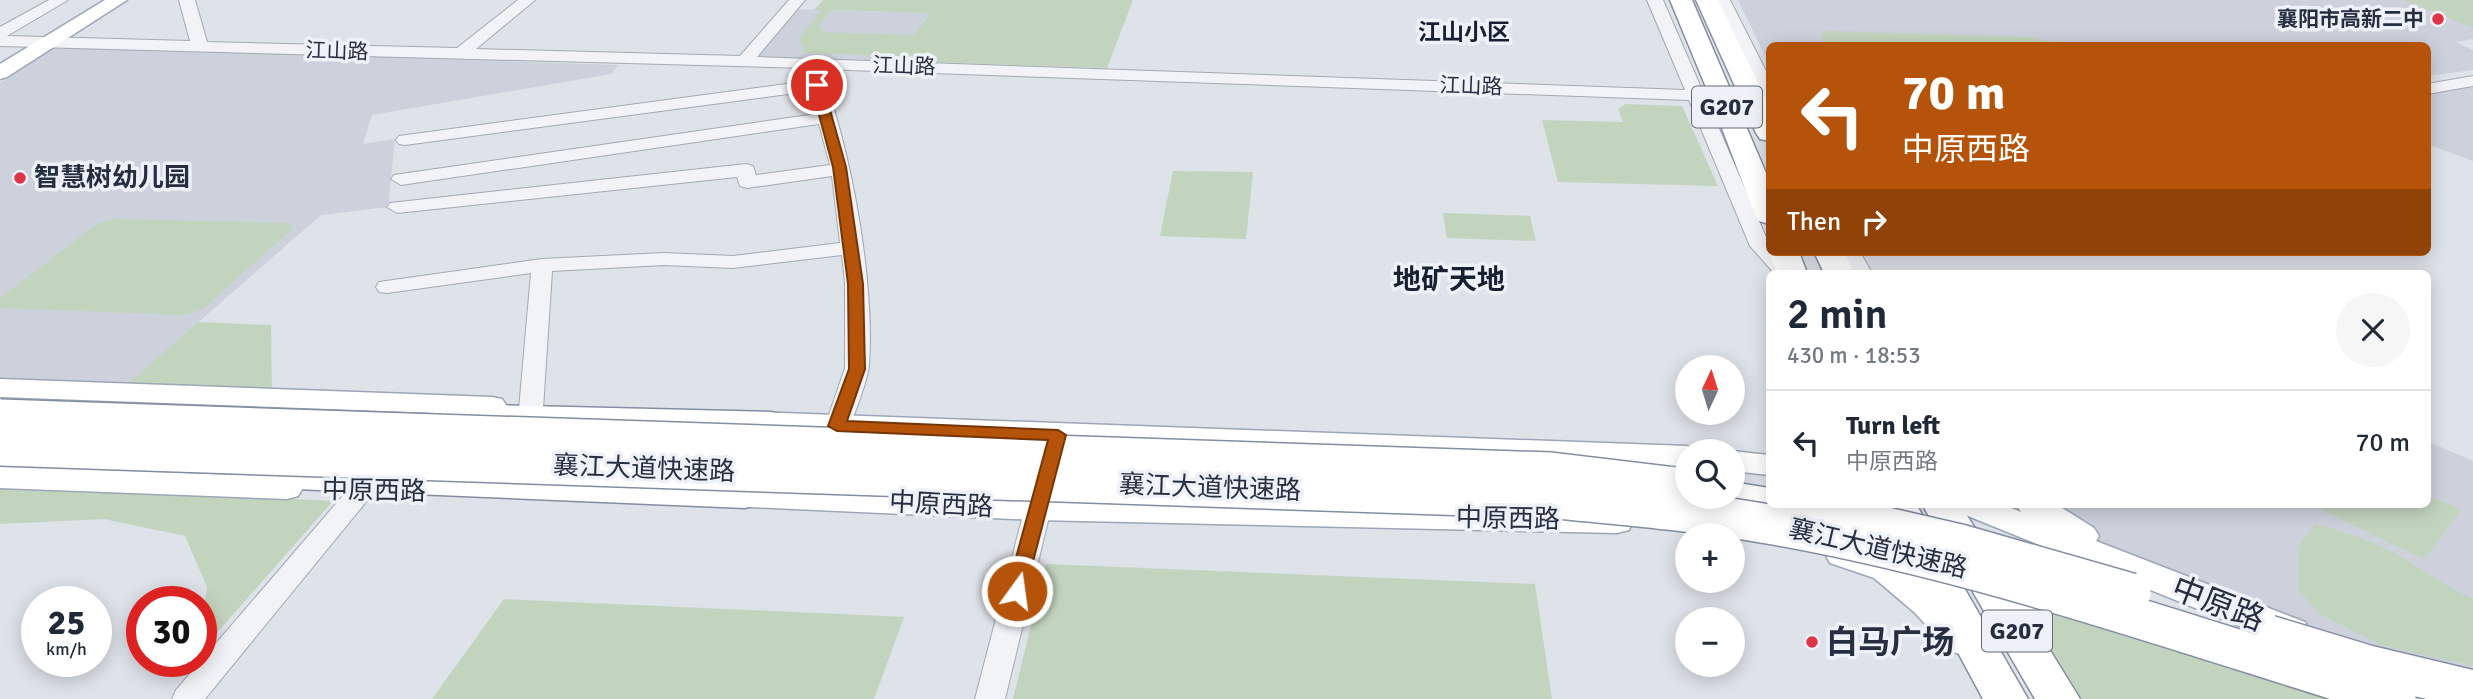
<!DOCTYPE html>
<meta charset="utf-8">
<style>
:root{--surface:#fff;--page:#f6f6f7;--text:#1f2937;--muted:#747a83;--line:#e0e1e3}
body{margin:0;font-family:Signika,"Noto Sans SC",sans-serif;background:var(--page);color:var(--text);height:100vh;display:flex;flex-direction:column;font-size:26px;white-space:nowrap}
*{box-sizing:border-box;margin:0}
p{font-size:23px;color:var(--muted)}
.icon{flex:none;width:38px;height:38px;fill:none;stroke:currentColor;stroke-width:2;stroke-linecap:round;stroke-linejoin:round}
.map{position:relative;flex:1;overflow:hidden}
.side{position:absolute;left:1766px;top:270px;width:665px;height:238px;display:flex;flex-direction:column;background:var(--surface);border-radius:10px;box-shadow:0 4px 18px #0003}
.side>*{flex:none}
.hud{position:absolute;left:1766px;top:42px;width:665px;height:214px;border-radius:10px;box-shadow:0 4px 18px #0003;background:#b45309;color:#fff;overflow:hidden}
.needle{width:46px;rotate:4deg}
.tools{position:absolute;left:1675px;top:355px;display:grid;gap:14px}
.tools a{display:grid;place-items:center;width:70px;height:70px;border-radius:50%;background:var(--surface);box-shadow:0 4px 18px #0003;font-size:35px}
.speed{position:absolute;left:21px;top:586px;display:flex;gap:14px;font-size:35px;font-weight:700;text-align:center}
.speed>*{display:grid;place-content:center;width:91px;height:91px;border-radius:50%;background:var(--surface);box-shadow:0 4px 18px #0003;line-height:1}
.speed small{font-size:18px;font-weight:400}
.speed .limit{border:10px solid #d22;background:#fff;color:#111}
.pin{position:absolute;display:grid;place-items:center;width:60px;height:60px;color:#fff;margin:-30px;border:4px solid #fff;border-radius:50%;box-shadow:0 2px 7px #0007}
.me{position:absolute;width:77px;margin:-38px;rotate:14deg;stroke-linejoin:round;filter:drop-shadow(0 0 5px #0008)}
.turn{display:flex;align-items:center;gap:24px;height:147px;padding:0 21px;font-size:32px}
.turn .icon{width:91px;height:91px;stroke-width:2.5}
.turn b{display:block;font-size:49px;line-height:60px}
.then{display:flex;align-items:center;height:66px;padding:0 21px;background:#0003;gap:14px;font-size:26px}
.round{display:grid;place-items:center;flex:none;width:74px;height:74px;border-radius:37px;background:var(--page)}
.summary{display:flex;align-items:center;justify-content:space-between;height:119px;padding:0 21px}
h1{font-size:42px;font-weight:600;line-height:52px}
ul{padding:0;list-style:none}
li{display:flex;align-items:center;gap:21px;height:105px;padding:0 21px;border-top:2px solid var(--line)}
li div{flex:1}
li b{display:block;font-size:26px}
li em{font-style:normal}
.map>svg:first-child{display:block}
.built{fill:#ccd1dc}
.green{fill:#c3d4be;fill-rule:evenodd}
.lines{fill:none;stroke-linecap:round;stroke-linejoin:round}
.minor-casing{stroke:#a3a9b4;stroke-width:2}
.major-casing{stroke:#9ca6b6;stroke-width:3}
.highway-casing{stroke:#848ea2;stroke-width:3}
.minor{fill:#f1f3f7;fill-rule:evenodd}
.major{fill:#fff;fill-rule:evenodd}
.highway{fill:#fff;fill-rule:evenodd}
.highway-bridge-casing{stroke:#848ea2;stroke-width:42;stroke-linecap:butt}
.highway-bridge{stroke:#fff;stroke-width:39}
.route{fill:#b45309;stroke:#753606;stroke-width:2}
.poi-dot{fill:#dc3547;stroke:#eef1f7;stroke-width:2.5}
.labels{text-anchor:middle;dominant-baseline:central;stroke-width:7;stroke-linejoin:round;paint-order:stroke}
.far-poi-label{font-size:21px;font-weight:bold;fill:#262f42;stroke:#eef1f7;text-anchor:end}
.far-street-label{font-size:21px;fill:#262f42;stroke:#eef1f7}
.far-neighbourhood-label{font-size:23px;font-weight:bold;fill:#182033;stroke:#eef1f7}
.shield{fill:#eef1f7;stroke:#626978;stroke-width:2}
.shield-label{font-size:24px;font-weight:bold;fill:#262f42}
.poi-label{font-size:26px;font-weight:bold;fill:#262f42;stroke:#eef1f7;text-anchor:start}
.street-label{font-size:26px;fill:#262f42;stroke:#eef1f7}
.neighbourhood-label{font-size:28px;font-weight:bold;fill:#182033;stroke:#eef1f7}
.near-street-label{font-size:32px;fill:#262f42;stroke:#eef1f7}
.near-poi-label{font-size:32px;font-weight:bold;fill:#262f42;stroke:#eef1f7;text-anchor:start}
</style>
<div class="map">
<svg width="2473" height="699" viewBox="0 0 2473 699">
<rect width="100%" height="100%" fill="#dee2e9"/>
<!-- built -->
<g class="built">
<path d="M1738,0H2473V39L2455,42L2473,50V70L2427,76V46H1769V64Z"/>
<path d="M789,9L929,13L894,66L744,61Z"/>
<path d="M56,46L619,65L611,74L372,115L363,144L395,139L388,207L321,215L123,388L0,385V83Z"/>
<path d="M2473,87V161L2427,144V93Z"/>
<path d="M2427,441L2473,461V699L2093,543L2032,504H2427Z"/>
</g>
<!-- green -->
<g class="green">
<path d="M823,0H1133L1107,68L897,61L900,56L805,53L799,38L821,11L814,10ZM831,10L928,13L929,14L914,35L825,32L818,27Z"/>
<path d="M2405,0H2473V28Z"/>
<path d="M1828,31L2032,37L2048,41L2053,45H1827L1821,34Z"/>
<path d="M1625,104L1682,106L1718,186L1558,182L1542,120L1623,122L1618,109Z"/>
<path d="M1173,171L1253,172L1246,239L1160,236Z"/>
<path d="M1443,213L1530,216L1536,241L1447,238Z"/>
<path d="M113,219L290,223L293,228L203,309L185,315L0,308V298L97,224Z"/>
<path d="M198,322L271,325L272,391L123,388Z"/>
<path d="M0,484L333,501L201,651V625L207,587L185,536L104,519L0,524Z"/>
<path d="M2427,495L2461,510L2424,559L2309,504H2427Z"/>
<path d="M2315,524C2348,531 2383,546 2412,563C2432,576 2451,589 2473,599V666L2384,646L2318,613L2298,589L2300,544Z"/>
<path d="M1046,564L1535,584L1552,699H1013Z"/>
<path d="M504,599L904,617L874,699H432Z"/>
<path d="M2058,608L2354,699H2071L2047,661L2041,629Z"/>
</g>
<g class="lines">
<!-- minor casing -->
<g class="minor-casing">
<g id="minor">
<path d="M49,0H68L7,36L190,41L179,0H195L207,42L457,48L518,0H535L476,49L740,56L789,0H805L757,57L1685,90L1647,0H1663L1702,90L1760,93L1714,0H1730L1769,77V103L1707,101L1769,244V252H1777L1797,273H1774L1750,246L1689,100L820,69C851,147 875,281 869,366C867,381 854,418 846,432L837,434L828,432L825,426L845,368V284L842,255L733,268L664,265L552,271L543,409L540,414L531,417L522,414L519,409L531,273L387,293L379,292L376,287L379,282L542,259L664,253L733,256L840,243L832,176L747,188L740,186L737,177L397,213L387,207L390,203L746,164L753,166L756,175L830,165L819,124L401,185L391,179L394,175L816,114L810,91L405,145L399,144L396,140L399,136L808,81L806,68L0,46V27Z"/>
<path d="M2473,76V86L2427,94V84Z"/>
<path d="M1840,252H1860L1872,273H1850Z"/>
<path d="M361,482L370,485L374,491L370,497L205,699H172L176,690L352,485Z"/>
<path d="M1042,483L1051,486L1055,492L1005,699H975L1029,492L1033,486Z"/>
</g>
</g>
<!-- major casing -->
<g class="major-casing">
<g id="major">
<path d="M105,0H127L7,77L0,79V64Z"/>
<path d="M0,379L492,397L502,399L507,406L502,413L492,415L0,397Z"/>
<path d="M752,412L1687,446L1700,452H1687V466L752,432L741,429L737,422L741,415Z"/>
<path d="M1732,451L1769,455V475L1732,471V452H1729Z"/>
<path d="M0,466L287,477L298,480L303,488L298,496L287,499L0,488Z"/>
<path d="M727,484L1037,498L1617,511L1629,514L1633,522L1629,530L1617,533L1037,520L727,506L716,503L711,495L716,487Z"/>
<path d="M1953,504H2001L2021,512L2016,504H2056L2094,528L2099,536L2096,541L2305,622L2310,632L2305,642L2292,646L2279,642L1958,512Z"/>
<path d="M1842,542C1860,547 1883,551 1899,561C1922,575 1969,618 1981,641L1976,651L1963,655L1950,651L1914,612L1874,578L1830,563L1825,554L1830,545Z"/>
<path d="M2068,585L2080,589L2085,598L2080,607L2050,612L2042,618L2048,649L2043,659L2030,663L2017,659L2012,649L2006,613L2012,604L2030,591Z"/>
</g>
</g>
<!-- highway casing -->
<g class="highway-casing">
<g id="highway">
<path d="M1670,0H1692L1769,180V224L1759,221L1755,215L1710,97Z"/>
<path d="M1696,0H1718L1769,106V141L1760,139L1756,133Z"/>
<path d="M1769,252H1799L1807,273H1777Z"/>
<path d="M1814,252H1844L1854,273H1824Z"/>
<path d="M447,404L771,412L784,415L789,423L784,431L771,434L447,426L435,423L429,415L435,407Z"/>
<path d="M251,461L745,482L758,486L764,495L758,504L745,508L251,487L238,483L232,474L238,465Z"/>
<path d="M1732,482L1769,488V504H1786L1782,510L1769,514L1719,504L1714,497H1732Z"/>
<path d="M1878,504H1916L2028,699H1983Z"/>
<path d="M1922,504H1960L2080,699H2035Z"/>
</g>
</g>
<!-- minor -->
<use href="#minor" class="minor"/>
<!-- major -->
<use href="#major" class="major"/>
<!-- highway -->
<use href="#highway" class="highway"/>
<!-- highway-bridge casing -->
<g class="highway-bridge-casing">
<g id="highway-bridge">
<path d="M0,419L1551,472L1668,486"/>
<path d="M0,446L1558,499C1628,506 1699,512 1768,524C1982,561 2189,636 2396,699"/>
<path d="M1787,504L1960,544L2131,593"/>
<path d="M2269,635L2368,665L2473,690"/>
</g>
</g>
<!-- highway-bridge -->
<use href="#highway-bridge" class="highway-bridge"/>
</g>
<!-- route -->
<path class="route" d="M817,81L823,85L846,167L863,284L865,369L847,421L1058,430L1066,435L1024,596L1017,598L1010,596L1007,591L1048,440L837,431L828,426L849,369L848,284L833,167L811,85Z"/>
<!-- markers -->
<g class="poi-dot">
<circle cx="2438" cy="19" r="7"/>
<circle cx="20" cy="178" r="7"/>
<circle cx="1812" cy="642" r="7"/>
</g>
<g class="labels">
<!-- far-poi labels -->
<g class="far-poi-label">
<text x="2424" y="19">襄阳市高新二中</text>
</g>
<!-- far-street labels -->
<g class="far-street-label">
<text transform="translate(337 51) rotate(2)">江山路</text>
<text transform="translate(904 66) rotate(2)">江山路</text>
<text transform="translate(1471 86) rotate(2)">江山路</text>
</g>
<!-- far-neighbourhood labels -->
<g class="far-neighbourhood-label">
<text x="1464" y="32">江山小区</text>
</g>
<!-- shield labels -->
<g class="shield">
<rect x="1692" y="86.5" width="70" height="41" rx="5"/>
<rect x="1982" y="610.5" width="70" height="41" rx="5"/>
</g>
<g class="shield-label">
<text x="1727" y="107">G207</text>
<text x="2017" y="631">G207</text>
</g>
<!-- poi labels -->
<g class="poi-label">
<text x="34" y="178">智慧树幼儿园</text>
</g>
<!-- street labels -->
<g class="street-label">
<text transform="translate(644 469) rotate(2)">襄江大道快速路</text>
<text transform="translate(1210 488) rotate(2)">襄江大道快速路</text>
<text transform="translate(374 491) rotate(1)">中原西路</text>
<text transform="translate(941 505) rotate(3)">中原西路</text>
<text transform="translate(1508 519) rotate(1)">中原西路</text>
<text transform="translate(1878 549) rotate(13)">襄江大道快速路</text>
</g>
<!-- neighbourhood labels -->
<g class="neighbourhood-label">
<text x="1449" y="280">地矿天地</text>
</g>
<!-- near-street labels -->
<g class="near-street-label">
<text transform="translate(2218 604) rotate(21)">中原路</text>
</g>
<!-- near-poi labels -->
<g class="near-poi-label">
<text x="1826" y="642">白马广场</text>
</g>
</g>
</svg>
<div class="tools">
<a><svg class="needle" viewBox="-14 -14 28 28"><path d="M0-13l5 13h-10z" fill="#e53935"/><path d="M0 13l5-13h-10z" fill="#747a83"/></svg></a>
<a><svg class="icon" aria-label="search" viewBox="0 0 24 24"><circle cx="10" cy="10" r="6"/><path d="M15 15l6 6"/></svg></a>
<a>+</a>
<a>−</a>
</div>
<div class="speed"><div>25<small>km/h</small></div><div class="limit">30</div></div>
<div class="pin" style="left:817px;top:85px;background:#d93025"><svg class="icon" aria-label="arrive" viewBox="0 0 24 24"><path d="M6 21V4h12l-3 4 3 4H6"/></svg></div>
<svg class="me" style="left:1017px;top:591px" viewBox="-20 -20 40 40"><circle r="17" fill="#b45309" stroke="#fff" stroke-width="3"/><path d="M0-11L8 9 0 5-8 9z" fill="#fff"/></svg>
<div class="hud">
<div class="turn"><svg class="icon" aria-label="left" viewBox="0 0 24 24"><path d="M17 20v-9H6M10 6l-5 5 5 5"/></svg><div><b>70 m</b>中原西路</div></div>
<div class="then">Then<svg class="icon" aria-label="right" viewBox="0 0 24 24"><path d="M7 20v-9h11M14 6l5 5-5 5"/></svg></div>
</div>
<section class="side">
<div class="summary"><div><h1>2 min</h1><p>430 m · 18:53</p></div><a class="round"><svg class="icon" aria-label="close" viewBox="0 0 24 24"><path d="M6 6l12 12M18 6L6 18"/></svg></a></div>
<ul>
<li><svg class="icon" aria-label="left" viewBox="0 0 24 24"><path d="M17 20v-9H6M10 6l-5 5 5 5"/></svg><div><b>Turn left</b><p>中原西路</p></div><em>70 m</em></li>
</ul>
</section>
</div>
